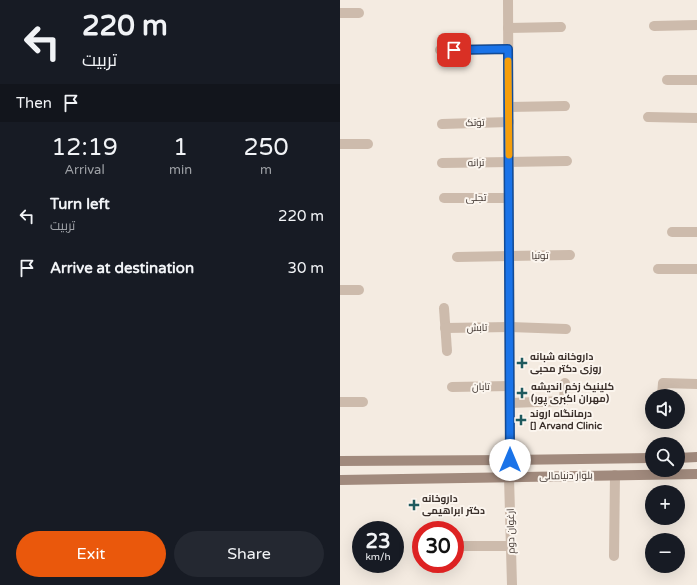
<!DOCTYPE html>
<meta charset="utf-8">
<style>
:root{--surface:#171b24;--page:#242831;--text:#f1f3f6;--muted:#9ea1a6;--accent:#ea580c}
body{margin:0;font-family:"Varela Round",Cairo,sans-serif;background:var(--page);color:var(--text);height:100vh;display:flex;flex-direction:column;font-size:15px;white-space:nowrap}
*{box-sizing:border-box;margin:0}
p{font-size:13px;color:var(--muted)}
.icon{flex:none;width:22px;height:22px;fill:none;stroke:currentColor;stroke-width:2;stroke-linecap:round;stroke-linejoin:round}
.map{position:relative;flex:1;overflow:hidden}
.details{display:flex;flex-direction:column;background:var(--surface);width:340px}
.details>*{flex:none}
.hud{background:#171b24;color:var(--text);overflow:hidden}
.buttons{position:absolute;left:305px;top:389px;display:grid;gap:8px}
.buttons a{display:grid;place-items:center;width:40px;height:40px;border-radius:50%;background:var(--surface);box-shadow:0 4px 16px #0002;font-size:20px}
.speed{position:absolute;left:12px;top:521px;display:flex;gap:8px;font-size:20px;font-weight:700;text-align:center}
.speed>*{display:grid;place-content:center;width:52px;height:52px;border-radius:50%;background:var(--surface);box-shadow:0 4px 16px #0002;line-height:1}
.speed small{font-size:10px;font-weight:400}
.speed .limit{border:6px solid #d22;background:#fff;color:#111}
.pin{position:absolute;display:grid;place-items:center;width:34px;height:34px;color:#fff;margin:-17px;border-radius:8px;box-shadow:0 2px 6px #0006}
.me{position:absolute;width:44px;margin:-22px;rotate:0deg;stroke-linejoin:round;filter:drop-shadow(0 0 3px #0008)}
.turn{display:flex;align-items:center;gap:14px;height:84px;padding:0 16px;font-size:18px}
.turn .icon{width:52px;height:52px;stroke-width:2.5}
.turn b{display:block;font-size:28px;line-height:34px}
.then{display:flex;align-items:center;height:38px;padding:0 16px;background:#0003;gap:8px;font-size:15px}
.eta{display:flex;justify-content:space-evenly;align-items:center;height:68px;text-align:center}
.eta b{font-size:24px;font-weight:600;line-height:28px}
.cta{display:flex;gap:8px;margin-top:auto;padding:8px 16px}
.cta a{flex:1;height:46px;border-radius:24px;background:var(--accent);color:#fff;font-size:16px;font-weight:600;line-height:46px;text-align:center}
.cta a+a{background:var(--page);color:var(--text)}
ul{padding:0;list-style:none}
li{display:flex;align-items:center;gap:12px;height:52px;padding:0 16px}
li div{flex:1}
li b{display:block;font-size:15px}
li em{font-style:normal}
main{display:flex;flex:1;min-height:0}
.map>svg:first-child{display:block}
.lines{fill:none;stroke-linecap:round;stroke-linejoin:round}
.street{stroke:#cdbbac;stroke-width:10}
.secondary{stroke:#a18a7d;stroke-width:10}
.route-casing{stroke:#114b97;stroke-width:10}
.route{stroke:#1a73e8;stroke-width:7}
.slow{stroke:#f59e0b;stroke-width:7}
.poi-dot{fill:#1f5a5e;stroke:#fbf5ee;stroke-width:1.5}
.labels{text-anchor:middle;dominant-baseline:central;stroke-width:4;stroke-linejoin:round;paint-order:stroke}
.street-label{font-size:10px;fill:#3b302b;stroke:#fbf5ee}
.poi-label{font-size:10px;font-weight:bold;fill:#3b302b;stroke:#fbf5ee;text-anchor:start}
</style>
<main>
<section class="details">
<div class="hud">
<div class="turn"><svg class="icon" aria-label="left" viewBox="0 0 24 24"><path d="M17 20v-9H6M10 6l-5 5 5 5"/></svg><div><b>220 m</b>تربیت</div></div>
<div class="then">Then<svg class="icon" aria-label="arrive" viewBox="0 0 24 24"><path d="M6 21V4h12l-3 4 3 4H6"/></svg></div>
</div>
<div class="eta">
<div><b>12:19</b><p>Arrival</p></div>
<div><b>1</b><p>min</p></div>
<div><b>250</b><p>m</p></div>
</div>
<ul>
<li><svg class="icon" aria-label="left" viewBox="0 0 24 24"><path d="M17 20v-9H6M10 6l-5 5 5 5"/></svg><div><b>Turn left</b><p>تربیت</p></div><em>220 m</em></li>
<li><svg class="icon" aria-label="arrive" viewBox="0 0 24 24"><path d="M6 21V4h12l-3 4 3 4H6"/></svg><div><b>Arrive at destination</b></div><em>30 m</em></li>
</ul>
<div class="cta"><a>Exit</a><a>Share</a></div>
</section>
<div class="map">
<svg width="357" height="585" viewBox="0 0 357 585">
<rect width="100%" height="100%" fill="#f4ebe1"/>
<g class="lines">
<!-- street -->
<g class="street">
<path d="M168,0L170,460"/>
<path d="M0,13H19"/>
<path d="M314,26L357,25"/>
<path d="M168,28L221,27"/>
<path d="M100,50L168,49"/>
<path d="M327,80H357"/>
<path d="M169,107L225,106"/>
<path d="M308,117L357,118"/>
<path d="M102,124L169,122"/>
<path d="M0,144H28"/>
<path d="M102,163L227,161"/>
<path d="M104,198H169"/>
<path d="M332,232H357"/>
<path d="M117,257L230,255"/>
<path d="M318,269H357"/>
<path d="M0,290H19"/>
<path d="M104,308L107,351"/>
<path d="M105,328L170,327L226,329"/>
<path d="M112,387L170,386"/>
<path d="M322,396L323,383L357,384"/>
<path d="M0,402H23"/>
<path d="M170,403L224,401L225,383"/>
<path d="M169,477L172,585"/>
<path d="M115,546H171"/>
<path d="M274,556L275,475"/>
</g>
<!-- secondary -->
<g class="secondary">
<path d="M338,458L357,457"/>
<path d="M0,461L170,460L312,458"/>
<path d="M0,480L357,474"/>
</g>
</g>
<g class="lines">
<!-- route casing -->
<g class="route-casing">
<path id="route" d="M114,50L168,49L170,460"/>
</g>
<!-- route -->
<use href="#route" class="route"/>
<!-- slow -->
<path class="slow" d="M168,61L169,155"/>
</g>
<!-- markers -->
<g class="poi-dot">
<path d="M180 357h4v4h4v4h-4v4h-4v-4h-4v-4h4z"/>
<path d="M180 387h4v4h4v4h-4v4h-4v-4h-4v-4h4z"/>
<path d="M179 414h4v4h4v4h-4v4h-4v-4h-4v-4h4z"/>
<path d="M72 499h4v4h4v4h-4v4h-4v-4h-4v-4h4z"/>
</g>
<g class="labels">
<!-- street labels -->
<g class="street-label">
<text transform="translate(135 123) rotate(-2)">توتک</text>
<text transform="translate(136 163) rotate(-1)">ترانه</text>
<text x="136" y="198">تجلی</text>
<text transform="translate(200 256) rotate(-1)">توتیا</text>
<text transform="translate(137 328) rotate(-1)">تابش</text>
<text transform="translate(141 387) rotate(-1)">تابان</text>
<text transform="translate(226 476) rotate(-1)">بلوار دنیامالی</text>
<text transform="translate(171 531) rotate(-91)">ارغوان دوم</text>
</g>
<!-- poi labels -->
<g class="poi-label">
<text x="190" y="357">داروخانه شبانه<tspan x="190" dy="12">روزی دکتر محبی</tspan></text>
<text x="191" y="387">کلینیک زخم اندیشه<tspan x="191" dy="12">(مهران اکبری پور)</tspan></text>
<text x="190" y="414">درمانگاه اروند<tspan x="190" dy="12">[] Arvand Clinic</tspan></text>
<text x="82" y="499">داروخانه<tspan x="82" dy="12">دکتر ابراهیمی</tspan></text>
</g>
</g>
</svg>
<div class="buttons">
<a><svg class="icon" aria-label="sound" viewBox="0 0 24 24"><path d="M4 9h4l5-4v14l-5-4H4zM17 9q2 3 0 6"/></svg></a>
<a><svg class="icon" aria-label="search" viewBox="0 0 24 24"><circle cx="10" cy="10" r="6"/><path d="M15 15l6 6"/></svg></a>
<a>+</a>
<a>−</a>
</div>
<div class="speed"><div>23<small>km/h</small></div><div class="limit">30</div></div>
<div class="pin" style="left:114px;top:50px;background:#d93025"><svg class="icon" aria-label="arrive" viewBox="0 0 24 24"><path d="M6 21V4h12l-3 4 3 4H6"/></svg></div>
<svg class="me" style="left:170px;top:460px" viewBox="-20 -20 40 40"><circle r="19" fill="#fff"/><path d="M0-13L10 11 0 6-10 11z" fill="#1a73e8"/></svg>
</div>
</main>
